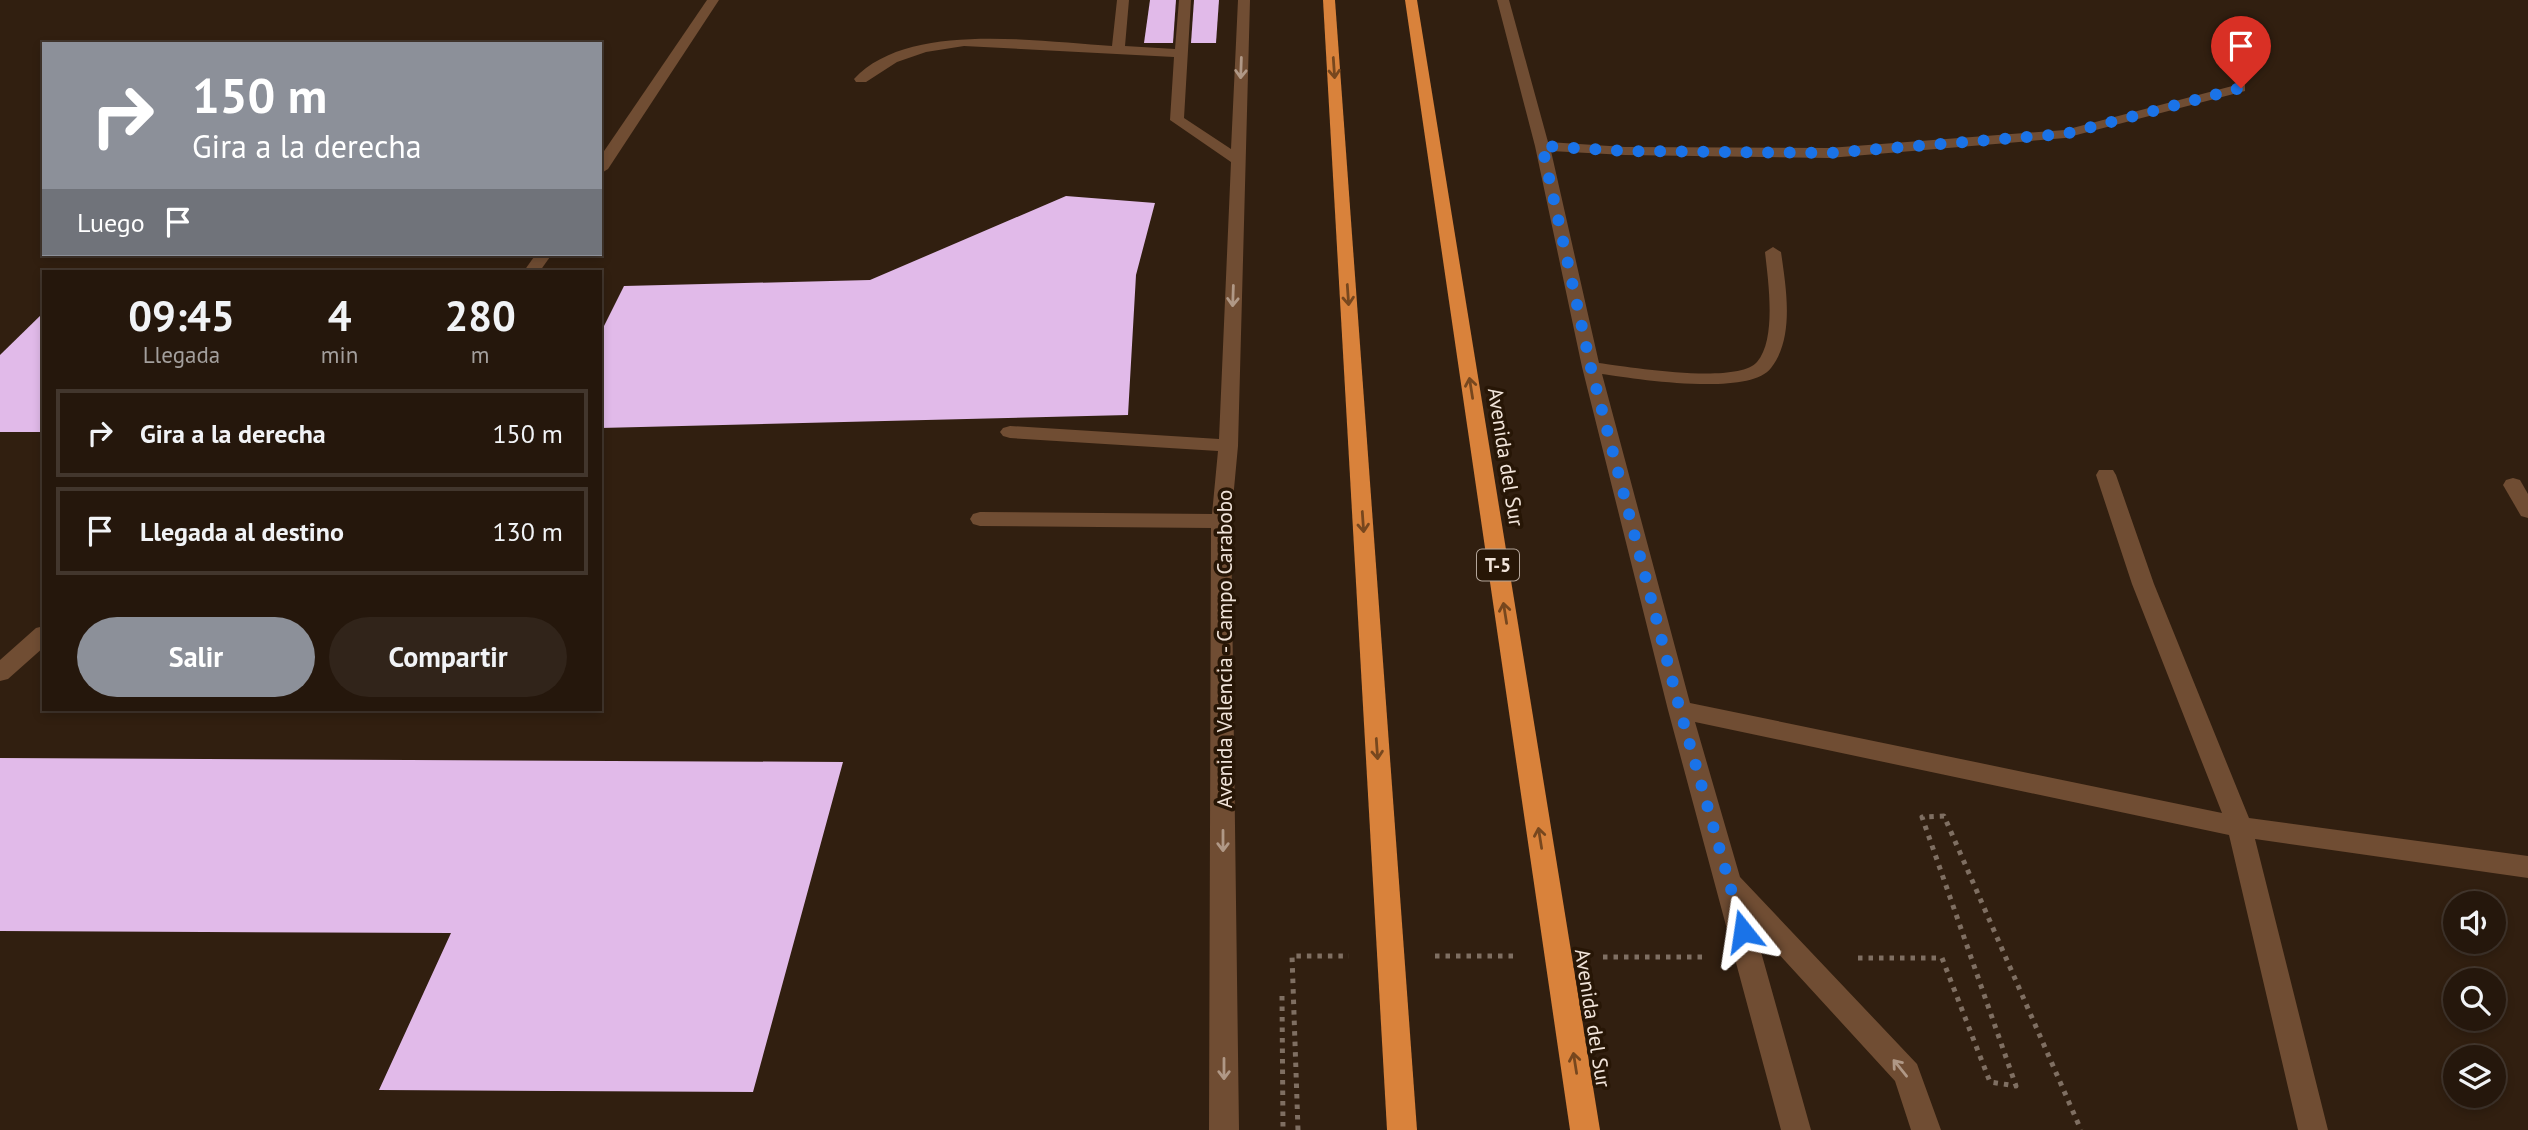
<!DOCTYPE html>
<html lang="es">
<style>
:root{--surface:#25170c;--page:#31241a;--text:#f1f3f6;--muted:#a39f9d;--line:#42362d;--accent:#8c9099}
body{margin:0;font-family:"PT Sans",sans-serif;background:var(--page);color:var(--text);height:100vh;display:flex;flex-direction:column;font-size:26px;white-space:nowrap}
*{box-sizing:border-box;margin:0}
p{font-size:23px;color:var(--muted)}
.icon{flex:none;width:38px;height:38px;fill:none;stroke:currentColor;stroke-width:2;stroke-linecap:round;stroke-linejoin:round}
.map{position:relative;flex:1;overflow:hidden}
.panel{position:absolute;left:42px;top:270px;width:560px;height:441px;display:flex;flex-direction:column;background:var(--surface);border-radius:0px;box-shadow:0 4px 10px #0003,0 0 0 2px var(--line)}
.panel>*{flex:none}
.hud{position:absolute;left:42px;top:42px;width:560px;height:214px;border-radius:0px;box-shadow:0 4px 10px #0003,0 0 0 2px var(--line);background:#8c9099;color:#fff;overflow:hidden}
.fabs{position:absolute;left:2443px;top:891px;display:grid;gap:14px}
.fabs a{display:grid;place-items:center;width:63px;height:63px;border-radius:50%;background:var(--surface);box-shadow:0 4px 10px #0003,0 0 0 2px var(--line);font-size:35px}
.pin{position:absolute;display:grid;place-items:center;width:60px;height:60px;color:#fff;margin:-72px -30px;border-radius:50% 50% 50% 0;rotate:-45deg;box-shadow:0 0 7px #0007}
.pin .icon{rotate:45deg}
.me{position:absolute;width:77px;margin:-38px;rotate:345deg;stroke-linejoin:round;filter:drop-shadow(0 0 5px #0008)}
.turn{display:flex;align-items:center;gap:24px;height:147px;padding:0 35px;font-size:32px}
.turn .icon{width:91px;height:91px;stroke-width:2.5}
.turn b{display:block;font-size:49px;line-height:60px}
.then{display:flex;align-items:center;height:66px;padding:0 35px;background:#0003;gap:14px;font-size:26px}
.eta{display:flex;justify-content:space-evenly;align-items:center;height:119px;text-align:center}
.eta b{font-size:42px;font-weight:700;line-height:49px}
.primary-button{display:flex;gap:14px;margin-top:auto;padding:14px 35px}
.primary-button a{flex:1;height:80px;border-radius:42px;background:var(--accent);color:#fff;font-size:28px;font-weight:700;line-height:80px;text-align:center}
.primary-button a+a{background:var(--page);color:var(--text)}
ul{padding:0;list-style:none}
li{display:flex;align-items:center;gap:21px;height:88px;margin:0 14px 10px;padding:0 21px;border:4px solid var(--line);border-radius:0px}
li div{flex:1}
li b{display:block;font-size:26px}
li em{font-style:normal}
.map>svg:first-child{display:block}
.building{fill:#e1bae9}
.lines{fill:none;stroke-linecap:round;stroke-linejoin:round}
.path{stroke:#7f6f62;stroke-width:5;stroke-dasharray:4.5 6;stroke-linecap:butt}
.minor{fill:#704d33;fill-rule:evenodd}
.highway{fill:#d9823b;fill-rule:evenodd}
.oneway{stroke:#b09886}
.oneway2{stroke:#77471e}
.route{stroke:#1a73e8;stroke-width:12;stroke-dasharray:0 21.6}
.labels{text-anchor:middle;dominant-baseline:central;stroke-width:7;stroke-linejoin:round;paint-order:stroke}
.shield{fill:#271606;stroke:#b4a69a;stroke-width:2}
.shield-label{font-size:19px;font-weight:bold;fill:#f1e4da}
.street-label{font-size:21px;fill:#f1e4da;stroke:#271606}
</style>
<div class="map">
<svg width="2528" height="1130" viewBox="0 0 2528 1130">
<rect width="100%" height="100%" fill="#311f10"/>
<!-- building -->
<g class="building">
<path d="M1150,0H1176L1173,43H1144Z"/>
<path d="M1194,0H1219L1216,43H1191Z"/>
<path d="M1066,196L1155,203L1136,275L1128,415L600,428V334L624,286L870,280Z"/>
<path d="M44,312V432H0V355Z"/>
<path d="M0,758L843,762L753,1092L379,1090L451,933L0,931Z"/>
</g>
<g class="lines">
<!-- path -->
<g class="path">
<path d="M1435,956H1514"/>
<path d="M1603,957H1703"/>
<path d="M1858,958H1942L1990,1082L2016,1086L1922,817L1944,816L2081,1130"/>
<path d="M1282,996L1283,1130"/>
<path d="M1298,1130L1292,956H1349"/>
</g>
<!-- minor -->
<g class="minor">
<path d="M707,0H719L608,169L600,174V157Z"/>
<path d="M1117,0H1129L1125,46L1175,49L1179,0H1191L1184,118L1231,149L1238,0H1250L1238,446L1231,521L1239,1130H1209L1211,528L980,526L973,524L970,519L973,514L980,512L1212,514L1218,451L1010,438L1003,436L1000,432L1003,428L1010,426L1219,439L1231,162L1170,120L1174,57L964,46L926,52L897,62L866,82H856L854,79C908,20 1040,42 1112,46Z"/>
<path d="M1497,0H1509L1548,142L1625,147L1829,148L2065,130L2240,84L2245,85V91L2065,138L1829,158L1625,155L1551,151L1599,363C1629,367 1737,385 1757,362C1777,339 1768,280 1765,252L1773,247L1781,252C1786,288 1795,337 1771,368C1749,397 1636,379 1602,374L1690,703L2222,813L2132,584L2096,475L2099,470H2113L2116,475L2154,584L2249,818L2528,856V878L2255,839L2328,1130H2298L2229,835L1695,722L1740,877L1917,1064L1941,1130H1911L1895,1081L1754,927L1811,1130H1781L1668,710L1582,367L1535,146Z"/>
<path d="M536,254H552L540,271H524Z"/>
<path d="M2513,478L2520,480L2528,494V518L2521,516L2503,485L2506,480Z"/>
<path d="M44,626V647L8,679L0,681V660L36,628Z"/>
</g>
<!-- highway -->
<g class="highway">
<path d="M1323,0H1335L1417,1130H1387Z"/>
<path d="M1405,0H1417L1600,1130H1570Z"/>
</g>
</g>
<!-- one-way arrows -->
<defs><path id="oneway-shaft" d="M-6 0H5M1.5-3L5.5 0L1.5 3" fill="none" stroke-width="1.6" stroke-linecap="round" stroke-linejoin="round" transform="scale(1.75)"/></defs>
<g class="oneway">
<use href="#oneway-shaft" transform="translate(1241 68) rotate(92)"/>
<use href="#oneway-shaft" transform="translate(1233 296) rotate(92)"/>
<use href="#oneway-shaft" transform="translate(1223 841) rotate(90)"/>
<use href="#oneway-shaft" transform="translate(1900 1068) rotate(-129)"/>
<use href="#oneway-shaft" transform="translate(1224 1069) rotate(90)"/>
</g>
<g class="oneway2">
<use href="#oneway-shaft" transform="translate(1334 68) rotate(86)"/>
<use href="#oneway-shaft" transform="translate(1348 295) rotate(86)"/>
<use href="#oneway-shaft" transform="translate(1471 388) rotate(-99)"/>
<use href="#oneway-shaft" transform="translate(1363 522) rotate(86)"/>
<use href="#oneway-shaft" transform="translate(1505 613) rotate(-99)"/>
<use href="#oneway-shaft" transform="translate(1377 749) rotate(86)"/>
<use href="#oneway-shaft" transform="translate(1540 838) rotate(-99)"/>
<use href="#oneway-shaft" transform="translate(1575 1063) rotate(-99)"/>
</g>
<g class="lines">
<!-- route -->
<path class="route" d="M1743,931L1680,710L1591,368L1542,146L1625,151L1829,153L2065,134L2241,88"/>
</g>
<g class="labels">
<!-- shield labels -->
<rect class="shield" x="1477" y="549.5" width="42" height="31" rx="5"/>
<g class="shield-label">
<text x="1498" y="565">T-5</text>
</g>
<!-- street labels -->
<g class="street-label">
<text transform="translate(1506 457) rotate(81)">Avenida del Sur</text>
<text transform="translate(1224 649) rotate(-90)">Avenida Valencia - Campo Carabobo</text>
<text transform="translate(1593 1018) rotate(81)">Avenida del Sur</text>
</g>
</g>
</svg>
<div class="fabs">
<a><svg class="icon" aria-label="sound" viewBox="0 0 24 24"><path d="M4 9h4l5-4v14l-5-4H4zM17 9q2 3 0 6"/></svg></a>
<a><svg class="icon" aria-label="search" viewBox="0 0 24 24"><circle cx="10" cy="10" r="6"/><path d="M15 15l6 6"/></svg></a>
<a><svg class="icon" aria-label="layers" viewBox="0 0 24 24"><path d="M12 4l9 5-9 5-9-5zM3 14l9 5 9-5"/></svg></a>
</div>
<div class="pin" style="left:2241px;top:88px;background:#d93025"><svg class="icon" aria-label="arrive" viewBox="0 0 24 24"><path d="M6 21V4h12l-3 4 3 4H6"/></svg></div>
<svg class="me" style="left:1743px;top:931px" viewBox="-20 -20 40 40"><path d="M0-17L14 15 0 8-14 15z" fill="#1a73e8" stroke="#fff" stroke-width="4"/></svg>
<div class="hud">
<div class="turn"><svg class="icon" aria-label="right" viewBox="0 0 24 24"><path d="M7 20v-9h11M14 6l5 5-5 5"/></svg><div><b>150 m</b>Gira a la derecha</div></div>
<div class="then">Luego<svg class="icon" aria-label="arrive" viewBox="0 0 24 24"><path d="M6 21V4h12l-3 4 3 4H6"/></svg></div>
</div>
<section class="panel">
<div class="eta">
<div><b>09:45</b><p>Llegada</p></div>
<div><b>4</b><p>min</p></div>
<div><b>280</b><p>m</p></div>
</div>
<ul>
<li><svg class="icon" aria-label="right" viewBox="0 0 24 24"><path d="M7 20v-9h11M14 6l5 5-5 5"/></svg><div><b>Gira a la derecha</b></div><em>150 m</em></li>
<li><svg class="icon" aria-label="arrive" viewBox="0 0 24 24"><path d="M6 21V4h12l-3 4 3 4H6"/></svg><div><b>Llegada al destino</b></div><em>130 m</em></li>
</ul>
<div class="primary-button"><a>Salir</a><a>Compartir</a></div>
</section>
</div>
